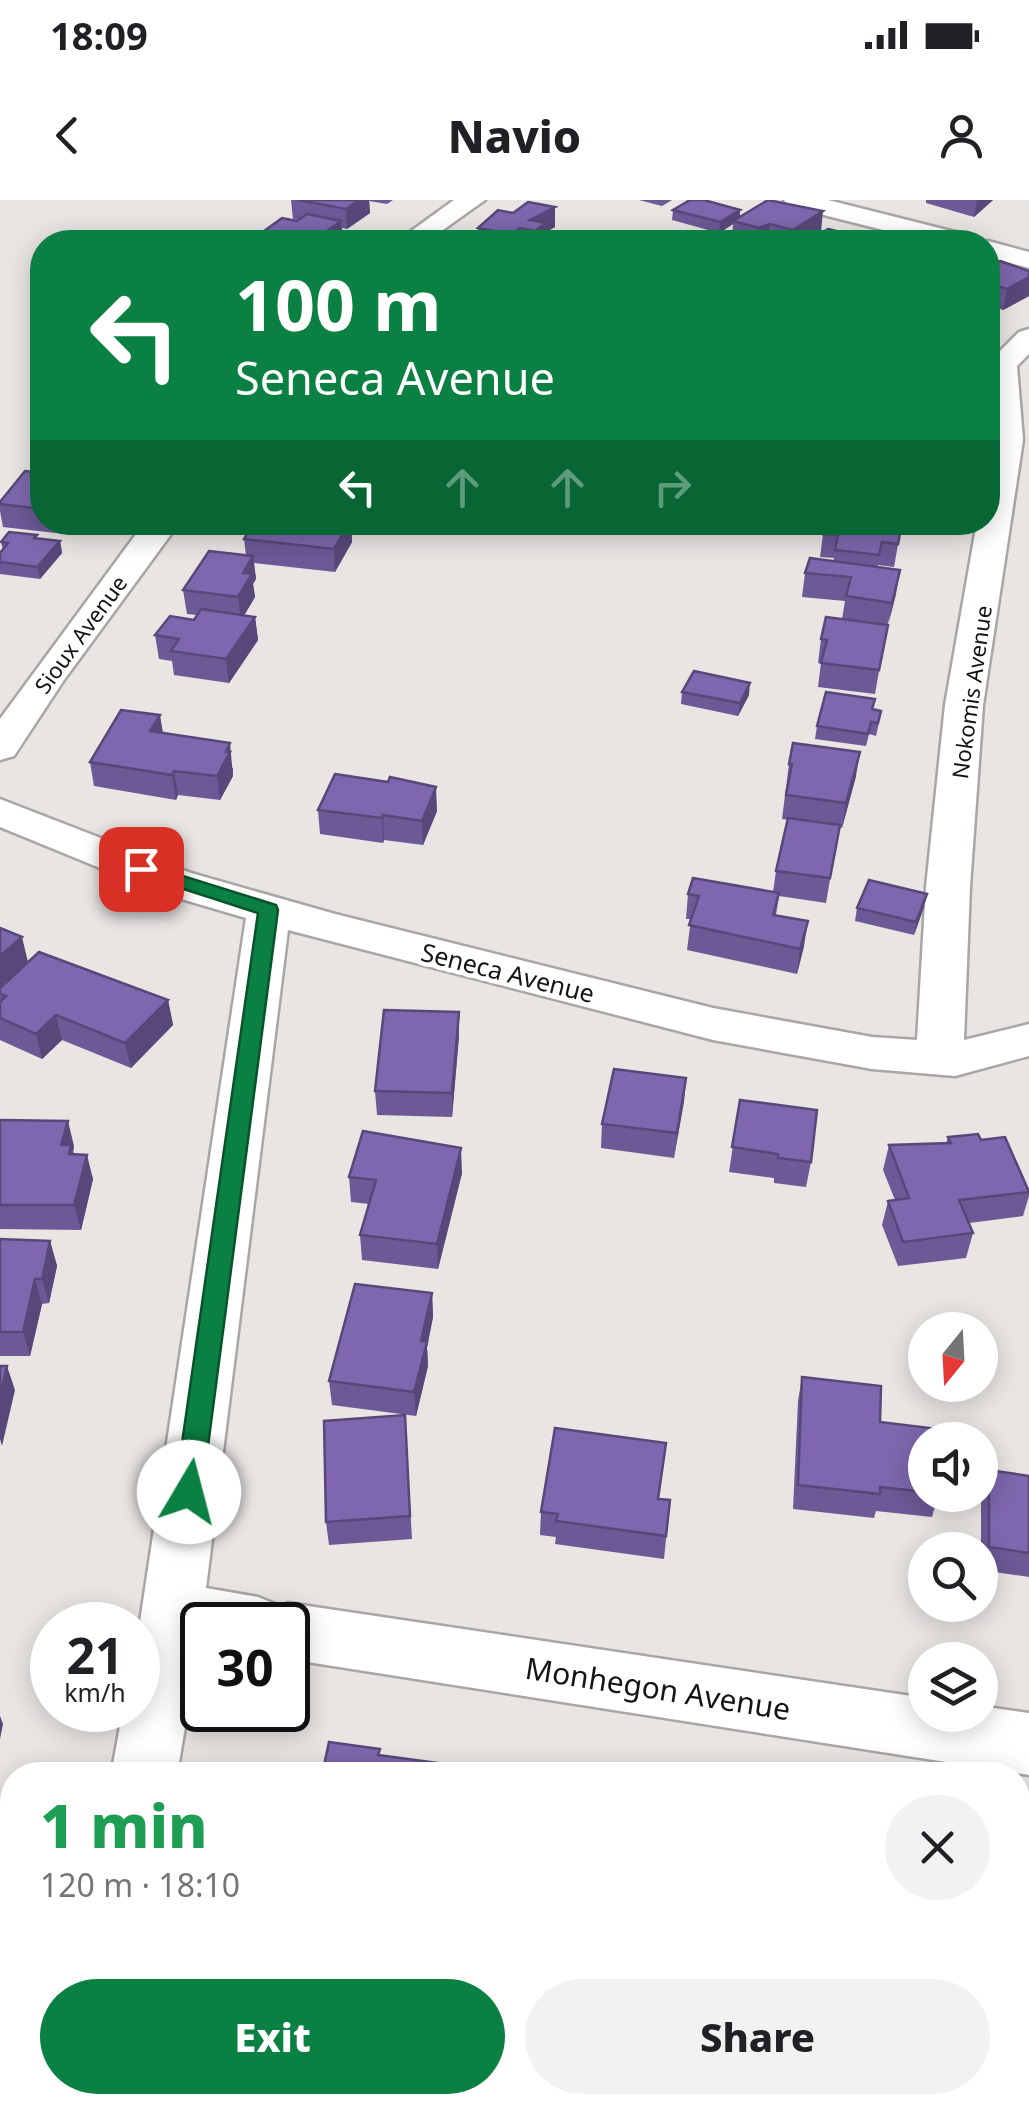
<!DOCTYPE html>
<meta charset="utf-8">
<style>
:root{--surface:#fff;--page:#f2f2f2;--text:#202124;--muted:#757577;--accent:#0b8043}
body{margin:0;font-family:"Noto Sans",sans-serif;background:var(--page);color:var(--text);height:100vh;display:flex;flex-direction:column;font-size:38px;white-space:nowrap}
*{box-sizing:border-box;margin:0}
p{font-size:32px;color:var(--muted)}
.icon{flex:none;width:55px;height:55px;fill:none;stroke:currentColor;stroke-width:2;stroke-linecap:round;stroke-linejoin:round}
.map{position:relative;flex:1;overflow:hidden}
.side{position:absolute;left:0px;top:1562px;width:1030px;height:352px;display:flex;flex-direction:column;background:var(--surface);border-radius:40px 40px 0 0;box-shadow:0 5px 25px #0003}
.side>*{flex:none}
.top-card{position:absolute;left:30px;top:30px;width:970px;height:305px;border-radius:40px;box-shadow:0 5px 25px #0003;background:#0b8043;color:#fff;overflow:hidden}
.needle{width:65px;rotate:198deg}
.controls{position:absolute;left:908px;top:1112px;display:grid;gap:20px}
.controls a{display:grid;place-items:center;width:90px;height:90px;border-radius:50%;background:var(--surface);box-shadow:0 5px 25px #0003;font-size:50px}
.speed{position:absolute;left:30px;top:1402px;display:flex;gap:20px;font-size:50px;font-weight:700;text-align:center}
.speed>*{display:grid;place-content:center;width:130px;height:130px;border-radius:50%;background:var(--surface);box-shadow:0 5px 25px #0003;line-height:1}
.speed small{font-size:25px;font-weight:400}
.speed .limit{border:5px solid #111;border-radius:15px;background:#fff;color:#111}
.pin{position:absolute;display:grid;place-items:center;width:85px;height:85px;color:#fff;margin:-42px;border-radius:20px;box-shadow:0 5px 15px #0006}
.me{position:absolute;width:110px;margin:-55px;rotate:8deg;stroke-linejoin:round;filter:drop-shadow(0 0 8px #0008)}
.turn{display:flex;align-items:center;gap:35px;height:210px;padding:0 40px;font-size:45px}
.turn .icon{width:130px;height:130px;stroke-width:2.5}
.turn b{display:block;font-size:70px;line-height:85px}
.lanes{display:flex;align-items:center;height:95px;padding:0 40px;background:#0003;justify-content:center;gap:50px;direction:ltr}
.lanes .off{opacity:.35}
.round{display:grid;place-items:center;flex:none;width:105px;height:105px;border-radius:52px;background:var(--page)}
.headline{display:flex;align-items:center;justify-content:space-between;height:170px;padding:0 40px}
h1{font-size:60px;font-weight:800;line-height:75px;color:#1e9e55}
.button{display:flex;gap:20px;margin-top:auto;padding:20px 40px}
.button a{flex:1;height:115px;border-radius:60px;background:var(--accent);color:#fff;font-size:40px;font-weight:800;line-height:115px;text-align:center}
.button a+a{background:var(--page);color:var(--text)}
.status{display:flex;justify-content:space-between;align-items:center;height:70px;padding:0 50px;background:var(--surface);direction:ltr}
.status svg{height:28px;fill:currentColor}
header{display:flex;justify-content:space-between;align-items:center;height:130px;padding:0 40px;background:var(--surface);font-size:45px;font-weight:800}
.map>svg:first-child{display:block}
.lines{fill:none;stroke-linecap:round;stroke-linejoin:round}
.minor-casing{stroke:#a9a6a5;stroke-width:5}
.minor{fill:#fff;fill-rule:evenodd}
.wall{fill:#6c5996}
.shaded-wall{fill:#58487a}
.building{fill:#7e67ae;stroke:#58487a;stroke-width:2.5}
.route{fill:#0b8043;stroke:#07532c;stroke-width:2.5}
.labels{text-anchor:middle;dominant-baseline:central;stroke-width:9;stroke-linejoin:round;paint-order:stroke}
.far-street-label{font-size:22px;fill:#151313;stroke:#fff}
.street-label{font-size:25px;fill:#151313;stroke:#fff}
.near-street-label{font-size:30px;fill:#151313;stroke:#fff}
</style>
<div class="status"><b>18:09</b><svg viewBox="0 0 49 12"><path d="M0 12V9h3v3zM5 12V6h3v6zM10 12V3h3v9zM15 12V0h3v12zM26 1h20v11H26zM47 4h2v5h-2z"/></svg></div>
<header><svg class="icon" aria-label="back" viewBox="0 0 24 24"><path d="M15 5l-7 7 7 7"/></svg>Navio<svg class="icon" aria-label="person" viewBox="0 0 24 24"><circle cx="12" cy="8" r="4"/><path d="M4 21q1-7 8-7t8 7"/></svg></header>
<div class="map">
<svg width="1029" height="1913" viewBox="0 0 1029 1913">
<rect width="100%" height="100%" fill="#e8e5e3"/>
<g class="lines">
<!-- minor casing -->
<g class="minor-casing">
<g id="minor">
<path d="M454,0H485L426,42H396Z"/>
<path d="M784,0H828L971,36L975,42H931L788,6Z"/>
<path d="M988,41L1029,52V68L988,57V42H981Z"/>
<path d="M1029,129V154L1017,166L1023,240L983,505L970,687L964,840L1029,824V856L955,876L872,869L713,840L288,730L206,1388L258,1397L280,1406L288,1403L925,1498V1515H980V1506L1029,1513V1575L288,1459V1425H202L177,1575H111L123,1510H138V1435L246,718L161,693L0,627V599L191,673L335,714L713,808L872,837L917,840L926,687L945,505L977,322H988L991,240L988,163L1019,132Z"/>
<path d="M145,322H180L64,480L14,556L0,560V519Z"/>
<path d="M57,1902H131L130,1913H56Z"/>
</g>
</g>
<!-- minor -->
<use href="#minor" class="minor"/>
</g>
<!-- wall -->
<g class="wall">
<path d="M291,0H393L387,4L369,1L370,13L347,29L342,28L343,41L341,42H265L264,31L299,20L293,19Z"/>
<path d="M639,0H672L662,6Z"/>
<path d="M926,0H993L974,17L926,3Z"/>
<path d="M555,7V27L546,32L545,42H456L478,39V28L513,13Z"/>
<path d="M673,10H740V17L821,32L804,42H737L732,41L733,24L719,33L672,20Z"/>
<path d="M988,68L1029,71V96L1003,110L988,105Z"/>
<path d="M42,248V322H82L73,335L3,327L0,311V302L41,273L38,254Z"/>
<path d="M254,322H351L352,342L335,372L254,363L256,379L253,384L255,397L244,415L255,417L258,440L229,483L174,475L172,461L159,459L155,435L194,420L197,415L187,414L183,390L246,355L244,339Z"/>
<path d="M902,322L894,367L878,365V367L896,394L887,426L875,494L818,487L821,463H818L821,439L842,419L845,401L802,397L805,373L833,361L834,358L820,357L823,334Z"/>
<path d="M38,338L60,341L62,353L40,379L0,374V353L3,350L1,342Z"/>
<path d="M682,492L749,495L738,516L681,504Z"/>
<path d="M873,509L879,523L876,536L869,534L866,546L815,539L817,526Z"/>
<path d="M163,533L233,568V576L220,600L178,595L176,600L94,586L90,562Z"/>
<path d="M789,564L856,576L842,628L839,627L826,703L779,696L776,715L804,746L797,774L687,750L691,719H686L688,694L773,692L776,671L788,620L782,619Z"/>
<path d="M318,610L437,611L423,645L384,640L383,643L320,634Z"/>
<path d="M924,707L914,735L855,721L857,708Z"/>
<path d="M0,788L168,800L173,825L131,868L62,840L42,859L0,840Z"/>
<path d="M459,836L452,917L377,915L375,891Z"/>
<path d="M686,878L674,958L601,948L602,924Z"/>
<path d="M740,900L811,962L806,987L774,983V978L729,972Z"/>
<path d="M0,920L74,946L73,954L93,979L81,1030L0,1029Z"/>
<path d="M948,937L981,940L1029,989V996L1023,1016L969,1023L973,1033L966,1058L898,1066L882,1025L888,1001L895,1000L883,970L889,945L946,943Z"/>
<path d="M462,973L438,1069L362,1060L360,1035L369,1004L351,1002L349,977Z"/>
<path d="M0,1039L50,1041L57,1066L49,1103L42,1104L30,1156H0Z"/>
<path d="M432,1093L433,1117L427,1147L428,1166L416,1216L332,1205L329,1181Z"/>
<path d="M802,1177L880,1222L925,1240V1295H938L932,1317L876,1311L874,1318L793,1309L798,1201Z"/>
<path d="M405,1215L412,1339L329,1345L326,1322Z"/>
<path d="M989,1270L1029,1276V1377L981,1370V1294Z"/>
<path d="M659,1299L670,1300L664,1359L555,1344L556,1337L540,1335L541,1312Z"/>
<path d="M1018,1721L1029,1723V1857L1018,1855Z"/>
<path d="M396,1902H485L483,1913H454Z"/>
</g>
<!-- shaded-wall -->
<g class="shaded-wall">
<path d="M359,0H369L370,13L347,29L346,9Z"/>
<path d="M977,0H993L974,17Z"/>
<path d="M555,7V27L546,32L545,42H535V31L530,20Z"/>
<path d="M740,10L739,20L733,21V24L719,33L720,22Z"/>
<path d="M823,11L821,32L804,42H792L793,30Z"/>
<path d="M341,21L343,41L314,42V40Z"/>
<path d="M770,24L768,42H758L759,28Z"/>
<path d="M520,28V42H511V34Z"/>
<path d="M1029,77V96L1003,110L1007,89Z"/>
<path d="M992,84L988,105V106V87Z"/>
<path d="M70,322H82L73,335Z"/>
<path d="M349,322H351L352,342L335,372L334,349Z"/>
<path d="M60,341L62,353L40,379L37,367Z"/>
<path d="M253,356L256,379L253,384L255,397L241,421L238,397L243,373Z"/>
<path d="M900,370L896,394L888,426L892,403Z"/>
<path d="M255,417L258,440L229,483L226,459Z"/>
<path d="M750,483L749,495L738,516L740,503Z"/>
<path d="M160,515L164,539L150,531Z"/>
<path d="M230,543L233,576L220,600L217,576Z"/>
<path d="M860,552L856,576L842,628L846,603Z"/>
<path d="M174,571L178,595L176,600L172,575Z"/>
<path d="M436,587L437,611L423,645L422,621Z"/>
<path d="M383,615L384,640L383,643L382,618Z"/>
<path d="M927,694L924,707L914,735L916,722Z"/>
<path d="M808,721L804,746L797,774L800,749Z"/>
<path d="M22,737L28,762L0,787V756Z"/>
<path d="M168,800L173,825L131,868L125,843Z"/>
<path d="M459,812V836L452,917V893Z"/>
<path d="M56,815L62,840L42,859L36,834Z"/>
<path d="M686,878L684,902L674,958L677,933Z"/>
<path d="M68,921L74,946L73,951L77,970L61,945Z"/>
<path d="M461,948L462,973L438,1069L437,1044Z"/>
<path d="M87,955L93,979L81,1030L74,1005Z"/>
<path d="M50,1041L57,1066L49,1103L42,1079Z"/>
<path d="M35,1079L42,1104L30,1156L23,1132Z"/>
<path d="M432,1093L433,1117L427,1147L428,1166L416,1216L414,1192L421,1141Z"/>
<path d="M7,1166L15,1190L2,1246L0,1239V1196Z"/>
<path d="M0,1516L3,1524L0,1539Z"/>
</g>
<!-- building -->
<g class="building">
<path d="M298,0H359L346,9Z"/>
<path d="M690,0H704L740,10L720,22L673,10Z"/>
<path d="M768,0L823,11L793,30L770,24L759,28L733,21Z"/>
<path d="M528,2L555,7L530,20L546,23L535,31L520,28L511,34L478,28L498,10L513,13Z"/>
<path d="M307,14L341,21L314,40L264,31L282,18L297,21Z"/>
<path d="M828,29L882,42L808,41Z"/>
<path d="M901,37L920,42H892Z"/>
<path d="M459,38L516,42H456Z"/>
<path d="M1000,61L1029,71V77L1007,89L992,84L988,87V68Z"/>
<path d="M25,271L42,273V309L0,304V302Z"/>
<path d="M254,322H349L334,349L244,339Z"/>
<path d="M826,322H902L898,344L882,342L879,355L835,350L838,335L823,334Z"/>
<path d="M9,332L37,335L34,338L60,341L37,367L0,362V353L8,343L1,342Z"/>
<path d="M209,351L253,356L243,373L252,374L238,397L183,390Z"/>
<path d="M810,358L900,370L892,403L846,396L851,377L805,373Z"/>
<path d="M201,409L255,417L226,459L171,451L179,439L155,435L170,416L194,420Z"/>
<path d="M826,417L888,425L879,470L821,463L827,440L821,439Z"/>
<path d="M694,471L750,483L740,503L682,492Z"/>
<path d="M826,492L875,499L872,509L881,511L878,523L871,522L868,534L817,526Z"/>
<path d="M121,510L160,515L150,531L230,543L226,552H230L217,576L174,571L172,575L90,562Z"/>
<path d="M793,543L860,552L846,603L786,595L792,564H789Z"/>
<path d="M335,574L388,582L390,577L436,587L422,621L383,615L382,618L318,610Z"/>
<path d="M788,618L840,625L830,678L776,671Z"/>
<path d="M693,678L779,693L773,715L808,721L800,749L689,725L699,696L688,694Z"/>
<path d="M869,680L927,694L916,722L857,708Z"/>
<path d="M0,728L22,737L0,756Z"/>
<path d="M39,752L168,800L125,843L56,815L36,834L0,818V802L6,796L0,794V788Z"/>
<path d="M384,810L459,812L452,893L375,891Z"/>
<path d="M614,869L686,878L677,933L602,924Z"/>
<path d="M740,900L817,910L811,962L778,958V954L732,947Z"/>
<path d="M0,920L68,921L61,945H71L69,954L87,955L74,1005H0Z"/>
<path d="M363,931L461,948L437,1044L360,1035L376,980L349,977Z"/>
<path d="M978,934L981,940L1005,937L1029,992L959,1000L973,1033L903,1042L888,1001L909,998L889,945L951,943L948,937Z"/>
<path d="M0,1039L50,1041L42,1079H35L23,1132H0Z"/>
<path d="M355,1084L432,1093L421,1141L427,1142L414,1192L329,1181Z"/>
<path d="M0,1166H7L0,1196Z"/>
<path d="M802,1177L881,1186L880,1222L938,1229V1240H925V1292L880,1287V1294L798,1285Z"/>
<path d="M405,1215L410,1316L326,1322L324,1221Z"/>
<path d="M555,1228L666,1243L658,1299L670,1300L666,1336L556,1321L558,1314L541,1312Z"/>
<path d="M989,1270L1029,1276V1353L989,1347Z"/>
<path d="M329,1542L380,1549L378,1555L453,1565L451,1575H322Z"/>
<path d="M1018,1721L1029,1723V1838L1018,1836Z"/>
</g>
<!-- route -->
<path class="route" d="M141,663L276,705L278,710L202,1292L198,1301L189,1304L179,1301L175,1292L258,713L134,673L132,669Z"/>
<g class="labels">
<!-- far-street labels -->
<g class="far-street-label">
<text transform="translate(80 434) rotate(-54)">Sioux Avenue</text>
<text transform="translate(971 492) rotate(-82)">Nokomis Avenue</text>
</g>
<!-- street labels -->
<g class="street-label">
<text transform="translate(508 772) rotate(14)">Seneca Avenue</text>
</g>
<!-- near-street labels -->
<g class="near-street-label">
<text transform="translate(658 1488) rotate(9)">Monhegon Avenue</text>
</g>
</g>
</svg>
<div class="controls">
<a><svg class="needle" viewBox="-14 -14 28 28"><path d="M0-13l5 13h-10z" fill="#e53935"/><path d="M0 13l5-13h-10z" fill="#757577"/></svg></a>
<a><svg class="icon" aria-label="sound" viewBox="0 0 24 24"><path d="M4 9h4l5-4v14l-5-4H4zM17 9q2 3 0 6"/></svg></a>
<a><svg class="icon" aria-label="search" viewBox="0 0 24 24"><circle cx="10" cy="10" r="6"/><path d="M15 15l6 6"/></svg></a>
<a><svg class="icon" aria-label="layers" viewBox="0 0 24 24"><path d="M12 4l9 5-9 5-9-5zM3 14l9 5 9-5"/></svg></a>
</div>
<div class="speed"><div>21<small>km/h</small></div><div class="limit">30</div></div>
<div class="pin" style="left:141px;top:669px;background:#d93025"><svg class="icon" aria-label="arrive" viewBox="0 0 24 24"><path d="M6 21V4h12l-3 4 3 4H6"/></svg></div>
<svg class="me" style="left:189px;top:1292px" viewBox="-20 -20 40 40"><circle r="19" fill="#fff"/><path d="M0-13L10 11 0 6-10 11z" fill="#0b8043"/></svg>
<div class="top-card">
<div class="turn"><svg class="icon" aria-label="left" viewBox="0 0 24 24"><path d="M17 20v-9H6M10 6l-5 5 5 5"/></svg><div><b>100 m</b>Seneca Avenue</div></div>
<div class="lanes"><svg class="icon" aria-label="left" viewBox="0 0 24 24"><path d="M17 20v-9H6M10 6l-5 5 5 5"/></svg><svg class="icon off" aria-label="ahead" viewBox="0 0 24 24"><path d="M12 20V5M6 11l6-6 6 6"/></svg><svg class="icon off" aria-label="ahead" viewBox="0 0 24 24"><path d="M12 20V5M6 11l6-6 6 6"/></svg><svg class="icon off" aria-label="right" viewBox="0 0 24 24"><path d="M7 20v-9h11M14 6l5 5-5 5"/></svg></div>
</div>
<section class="side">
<div class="headline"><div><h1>1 min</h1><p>120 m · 18:10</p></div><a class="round"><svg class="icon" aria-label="close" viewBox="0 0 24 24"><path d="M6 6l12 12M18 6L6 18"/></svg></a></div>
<div class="button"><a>Exit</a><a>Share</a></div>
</section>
</div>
